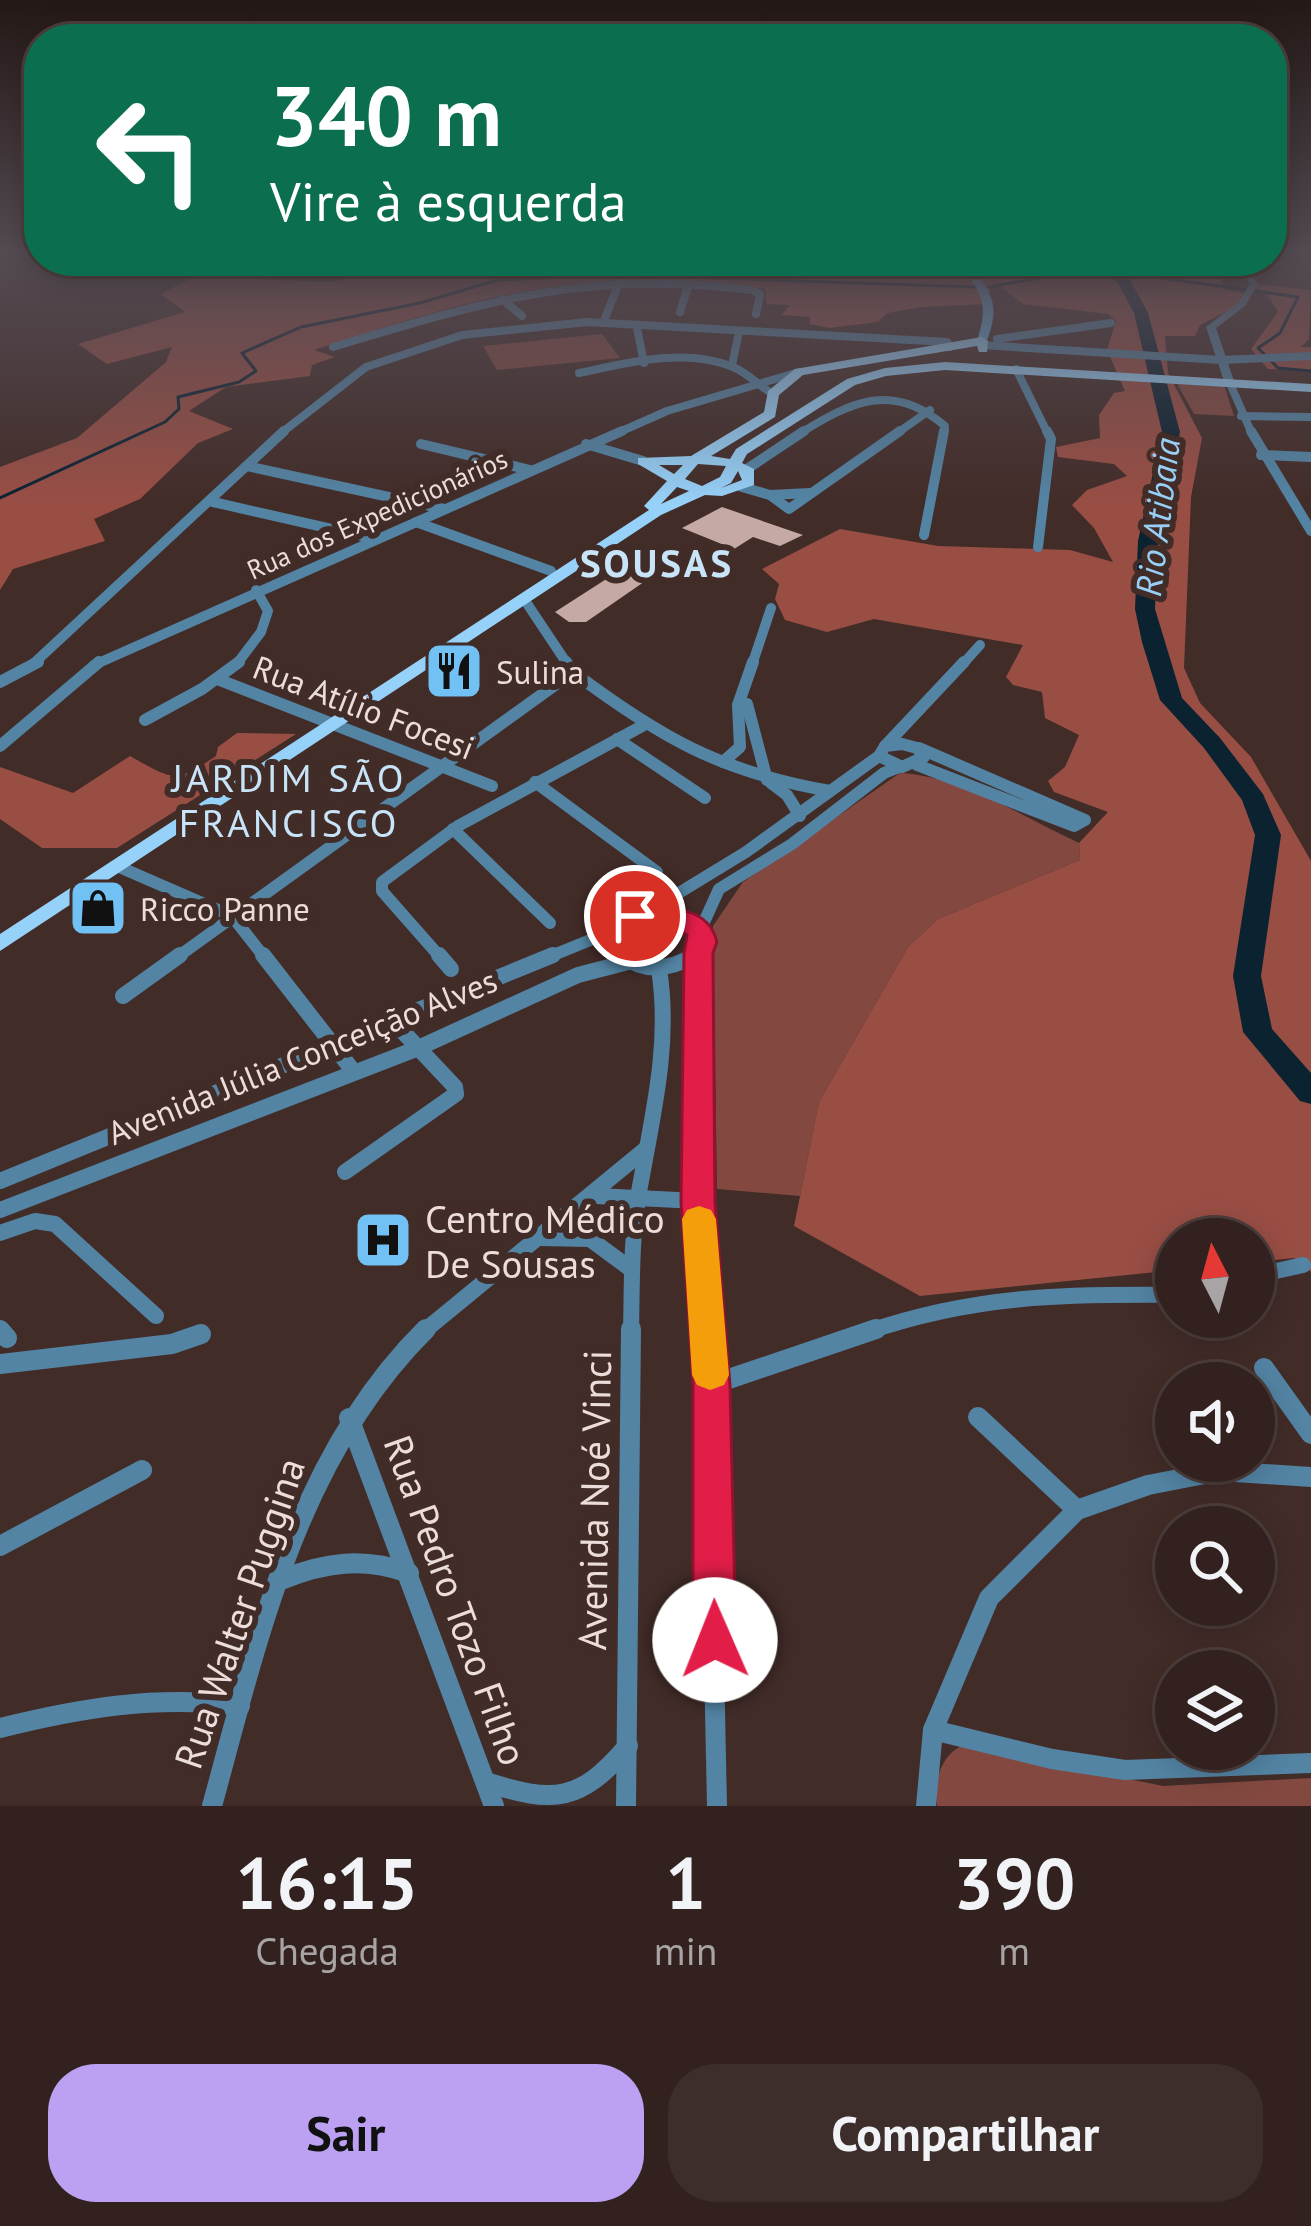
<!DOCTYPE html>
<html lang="pt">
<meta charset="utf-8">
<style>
:root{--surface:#32211e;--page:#3d2e2b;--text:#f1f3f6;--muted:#a8a3a4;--line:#4d3e3c;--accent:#bca0f2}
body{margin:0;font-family:"PT Sans",sans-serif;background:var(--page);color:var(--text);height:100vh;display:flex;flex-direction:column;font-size:45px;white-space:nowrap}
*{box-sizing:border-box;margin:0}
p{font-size:39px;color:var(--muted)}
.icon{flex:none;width:66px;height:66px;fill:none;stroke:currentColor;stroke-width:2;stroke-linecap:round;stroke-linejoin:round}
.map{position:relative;height:1806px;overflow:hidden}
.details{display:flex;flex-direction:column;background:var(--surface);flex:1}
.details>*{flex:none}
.top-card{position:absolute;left:24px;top:24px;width:1263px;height:252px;border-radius:48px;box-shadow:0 6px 30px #0003,0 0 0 3px var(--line);background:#0b6e4f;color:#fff;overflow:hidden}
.needle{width:78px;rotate:354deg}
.fabs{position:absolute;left:1155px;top:1218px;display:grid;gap:24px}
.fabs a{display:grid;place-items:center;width:120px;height:120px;border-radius:50%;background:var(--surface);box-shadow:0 6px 30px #0003,0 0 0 3px var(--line);font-size:60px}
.pin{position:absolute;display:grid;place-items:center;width:102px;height:102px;color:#fff;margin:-51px;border:6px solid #fff;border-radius:50%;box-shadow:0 3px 12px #0007}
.me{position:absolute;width:132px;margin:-66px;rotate:359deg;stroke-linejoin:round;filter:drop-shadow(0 0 9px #0008)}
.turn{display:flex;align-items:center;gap:42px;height:252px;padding:0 48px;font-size:54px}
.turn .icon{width:156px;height:156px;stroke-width:2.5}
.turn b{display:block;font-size:84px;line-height:102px}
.eta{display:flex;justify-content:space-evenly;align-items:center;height:204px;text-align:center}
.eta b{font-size:72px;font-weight:700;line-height:84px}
.primary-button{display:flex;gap:24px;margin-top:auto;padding:24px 48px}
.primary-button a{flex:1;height:138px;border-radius:48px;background:var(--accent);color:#111;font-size:48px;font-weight:700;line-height:138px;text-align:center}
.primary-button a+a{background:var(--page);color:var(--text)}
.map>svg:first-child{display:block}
.green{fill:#834941}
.forest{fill:#994e44}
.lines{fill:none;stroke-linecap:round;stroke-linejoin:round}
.stream{stroke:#0b2231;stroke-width:3}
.river{fill:#0b2231;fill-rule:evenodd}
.building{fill:#c5a9a4}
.minor-far4{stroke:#5384a4;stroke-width:8}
.minor-far3{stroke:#5384a4;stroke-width:10}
.minor-far2{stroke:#5384a4;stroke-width:12}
.minor-far1{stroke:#5384a4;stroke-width:16}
.minor{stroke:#5384a4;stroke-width:20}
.tertiary{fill:#5384a4;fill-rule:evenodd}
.secondary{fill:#60b1e6;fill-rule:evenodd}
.primary{fill:#96d1f9;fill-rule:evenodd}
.route{fill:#e11d48;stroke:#92132f;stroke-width:3}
.slow{fill:#f59e0b}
.labels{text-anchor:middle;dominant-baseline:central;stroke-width:12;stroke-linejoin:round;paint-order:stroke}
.far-street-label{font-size:27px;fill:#ecdddb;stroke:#422c28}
.poi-label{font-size:33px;fill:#ecdddb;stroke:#422c28;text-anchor:start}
.street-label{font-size:33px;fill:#ecdddb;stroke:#422c28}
.water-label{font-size:36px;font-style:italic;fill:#98cff6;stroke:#422c28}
.far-district-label{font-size:39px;font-weight:bold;letter-spacing:3px;fill:#c8e4f8;stroke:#422c28}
.quarter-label{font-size:39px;letter-spacing:3px;fill:#c8e4f8;stroke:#422c28}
.near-poi-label{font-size:39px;fill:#ecdddb;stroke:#422c28;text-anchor:start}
.near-street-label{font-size:39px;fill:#ecdddb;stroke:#422c28}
</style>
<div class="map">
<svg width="1311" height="1806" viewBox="0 0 1311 1806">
<rect width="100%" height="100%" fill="#422c28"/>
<!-- green -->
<g class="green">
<path d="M602,334L620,358L497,370L483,346Z"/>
<path d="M1175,380L1223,382L1234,416L1194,414Z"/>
<path d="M900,773C961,776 1023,817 1079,843L1080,860L938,919L908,947L819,1102L800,1196L717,1189L713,926L743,882Z"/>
<path d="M963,1745L1163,1786L1311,1778V1806H937C934,1781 940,1756 963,1745Z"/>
</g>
<!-- forest -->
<g class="forest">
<path d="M422,261H1191L1220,279L1225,290L1246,293L1237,306L1200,325L1195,336H1165L1168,373L1202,438L1191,497L1184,668L1200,703L1251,757L1311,861V1272L1294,1258L1254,1262V1239H1176V1270L920,1296L794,1226L819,1102L908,947L938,919L1080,860L1079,843L1108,812L1054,792L1048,781L1065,767L1079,735L1045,718L1042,692L1013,685L1006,677L1023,645L874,619L827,632L785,620L775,599L779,584L762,569L840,529L938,546L1070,550L1113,562L1094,528L1072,505L1087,490L1127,476L1114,464L1058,457L1056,447L1100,438L1099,415L1114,393L1125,391L1107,350L1116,321L1109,314L1023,304L1000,286L991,287L986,304L923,307L887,313L878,322L829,328L810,324V317L781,315L790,305L767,304L765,289C693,283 617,277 545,288C468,299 388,326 314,350L335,357L312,365L310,376L226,387L189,411L233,429L198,443L140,499L94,519L105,541L13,569L0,590V467L77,438L166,362L172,347L107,364L78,344L185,312L160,294L194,277L331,282L409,269Z"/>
<path d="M1254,284L1311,290L1309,339L1301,347H1311V371L1268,369L1251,349L1278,312L1267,294L1255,292Z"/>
<path d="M237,733L296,734L117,848H42L0,819V767L73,793L130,756C173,780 174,784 216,756L218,747Z"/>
</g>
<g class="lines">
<!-- stream -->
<g class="stream">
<path d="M626,275L975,287"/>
<path d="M1120,278L1147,276L1298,297L1280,333L1258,348L1278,368L1311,371"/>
<path d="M989,287L1106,266"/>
<path d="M0,498L165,422L179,409L178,397L239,382L256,371L242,353L301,327L420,303L497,280L616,275"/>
</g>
<!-- river -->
<path class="river" d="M1092,261H1108L1129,278L1148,313L1180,432L1158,541L1155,609L1182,698L1220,738L1263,794L1281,835L1261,976L1272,1029L1311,1073V1104L1300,1101L1243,1032L1233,976L1255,835L1242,800L1204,748L1160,700L1142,642L1135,609L1138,541L1162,432L1134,313L1118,283Z"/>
</g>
<!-- building -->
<g class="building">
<path d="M722,507L768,523L803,535L780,546L753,537L734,549L682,528Z"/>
<path d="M625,567L654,575L586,622H569L555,612Z"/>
</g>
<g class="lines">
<!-- minor-far4 -->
<g class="minor-far4">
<path d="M502,299L522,316"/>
<path d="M680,312L689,283"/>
<path d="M603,323L628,261"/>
<path d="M637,328L644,363"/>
<path d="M997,339L1111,323"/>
<path d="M982,345L1221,360L1311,356"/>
<path d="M333,347C490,300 585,270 752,290L760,294L756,314"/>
<path d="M732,365L739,332"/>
<path d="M1016,369L1048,434"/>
<path d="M579,373C627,363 685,347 733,367C748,373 759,386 773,394"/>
<path d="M1229,381L1252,434"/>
<path d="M1241,416L1311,417"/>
<path d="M280,434L366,367L462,335L587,322L947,342L950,347"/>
<path d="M615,434L667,411L799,372"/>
<path d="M799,434C852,401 893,381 945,426L943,434"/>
<path d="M896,434L930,410"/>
</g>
<!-- minor-far3 -->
<g class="minor-far3">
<path d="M1251,431L1311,531"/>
<path d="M421,444L530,470"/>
<path d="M586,444L643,461"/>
<path d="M1261,455L1311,457"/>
<path d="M247,466L444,509"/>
<path d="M747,469L804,431"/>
<path d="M742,487L770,495L810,493"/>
<path d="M770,495L789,509L900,431"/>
<path d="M213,502L376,539"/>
<path d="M416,522L551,571"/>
<path d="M924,535L944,431"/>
<path d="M1038,547L1051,439L1047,431"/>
<path d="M524,599L568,665"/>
<path d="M32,665L284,431"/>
<path d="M94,665L622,431"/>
<path d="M236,665L261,632L268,611L256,590"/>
<path d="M752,665L771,608"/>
<path d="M962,665L980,645"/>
</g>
<!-- minor-far2 -->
<g class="minor-far2">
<path d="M566,662L573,672C661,738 721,772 830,791"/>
<path d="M217,679L492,786"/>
<path d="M0,682L38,662"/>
<path d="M747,704L767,780"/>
<path d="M145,720L202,689L239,662"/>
<path d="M617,739L705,798"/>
<path d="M902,744L917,748L924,757L902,767L879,756L885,746Z"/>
<path d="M0,746L99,662"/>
<path d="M885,746L964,662"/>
<path d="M723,762L740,747L738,705L753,662"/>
<path d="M917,765L1074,826L1085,820L919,748"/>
<path d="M535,782L657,872"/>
<path d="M771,783L787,795L800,816"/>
<path d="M453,829L550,923"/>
<path d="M117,866L232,916L265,958"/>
<path d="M646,913L746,852L879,756"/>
<path d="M700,931L719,889L792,844L884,773L899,767"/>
<path d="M698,953V958"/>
<path d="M176,958L573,672"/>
<path d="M441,958L382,891V882L458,826L644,725"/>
<path d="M546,958L615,930"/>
<path d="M625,958L612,942L625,921C652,915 679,908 700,931L698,953L690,958"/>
</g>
<!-- minor-far1 -->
<g class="minor-far1">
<path d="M263,955L354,1072"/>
<path d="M439,955L451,969"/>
<path d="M621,955C645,973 670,970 695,955"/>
<path d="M698,955V1201L707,1332"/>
<path d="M123,996L180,955"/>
<path d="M345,1172L456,1094L455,1087L391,1019"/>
<path d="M0,1181L553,955"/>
<path d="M596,1196L698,1201"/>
<path d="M0,1210L416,1049L578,975L628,962"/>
<path d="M0,1233L35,1221L55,1224L156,1316"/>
<path d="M540,1238L590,1239L632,1270"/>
<path d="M1254,1276L1303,1265"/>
<path d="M423,1332L647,1148"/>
<path d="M631,1332C632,1286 631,1237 639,1192C652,1117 671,1045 659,969"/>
<path d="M867,1332C975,1295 1064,1294 1176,1295"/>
</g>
<!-- minor -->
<g class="minor">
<path d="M707,1329L717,1806"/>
<path d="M0,1330L7,1338"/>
<path d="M0,1364L172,1344L201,1334"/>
<path d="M1264,1368L1311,1434"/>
<path d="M711,1385L876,1329"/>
<path d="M978,1417L1077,1510"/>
<path d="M349,1418L494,1806"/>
<path d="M0,1546L142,1470"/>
<path d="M281,1580C325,1562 363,1557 409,1573"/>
<path d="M0,1728C81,1708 156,1695 240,1706"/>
<path d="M933,1730L1052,1759L1125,1770L1311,1763"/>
<path d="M486,1782C555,1804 580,1802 628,1746"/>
<path d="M212,1806C258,1638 298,1455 426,1329"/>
<path d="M626,1806L631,1329"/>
<path d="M926,1806L933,1730L989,1598L1077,1510L1148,1485L1220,1471L1311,1477"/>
</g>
<!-- tertiary -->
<path class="tertiary" d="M1233,261H1241L1258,284L1245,306L1216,328L1234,381L1229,384L1224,381L1206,327L1239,302L1250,284Z"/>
<!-- secondary -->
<path class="secondary" d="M957,261H967C991,292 1002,304 986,343L977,341C990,301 981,293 957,261Z"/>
<!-- primary -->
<path class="primary" d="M982,337L988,341L987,352H979L977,346L803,375L779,395L775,417L711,456L730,459L736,449L847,379L885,368L945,362L1311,384V392L945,370L886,376L855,385L747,454L742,463L754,469V485L722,496L705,495L661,515L0,951V934L649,510L644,506L667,481L638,464V458L691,456L764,412L768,391L795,369ZM698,464L726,466L720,477L702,486L685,479ZM659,465H683L674,474ZM738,471L742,480L721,488L731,483ZM677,487L689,491L661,504Z"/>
</g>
<!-- sky -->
<linearGradient id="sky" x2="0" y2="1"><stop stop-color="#241816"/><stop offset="0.5" stop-color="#544b53"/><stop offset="1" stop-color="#544b53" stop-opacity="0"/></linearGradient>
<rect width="1311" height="504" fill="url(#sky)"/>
<!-- route -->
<path class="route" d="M635,908C666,908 708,904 717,942L713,953L715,1202L730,1385L736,1640L730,1654L715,1659L700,1654L693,1640V1385L681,1202L684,953L687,935L672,924L625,922L621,916L625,910Z"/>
<!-- slow -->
<path class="slow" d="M699,1206L711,1210L716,1219L729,1375L724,1385L710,1390L697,1385L692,1375L682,1219L687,1210Z"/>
<!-- icons -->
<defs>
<g id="restaurant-square" transform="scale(3)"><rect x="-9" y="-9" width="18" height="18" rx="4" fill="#72c1f5" stroke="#422c28"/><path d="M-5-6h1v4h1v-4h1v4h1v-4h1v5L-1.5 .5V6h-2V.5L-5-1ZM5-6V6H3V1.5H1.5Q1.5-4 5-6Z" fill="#111"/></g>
<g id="shop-square" transform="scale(3)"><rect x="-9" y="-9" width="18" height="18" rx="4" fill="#72c1f5" stroke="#422c28"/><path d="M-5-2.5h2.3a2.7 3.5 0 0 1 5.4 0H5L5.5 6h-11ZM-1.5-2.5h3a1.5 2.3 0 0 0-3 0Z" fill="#111"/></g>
<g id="hospital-square" transform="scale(3)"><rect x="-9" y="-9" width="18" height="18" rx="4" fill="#72c1f5" stroke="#422c28"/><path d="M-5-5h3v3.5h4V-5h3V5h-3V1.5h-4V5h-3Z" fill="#111"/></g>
</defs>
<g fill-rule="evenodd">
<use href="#restaurant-square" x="454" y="671"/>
<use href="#shop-square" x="98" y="908"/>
<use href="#hospital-square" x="383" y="1240"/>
</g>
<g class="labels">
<!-- far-street labels -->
<g class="far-street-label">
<text transform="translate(377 514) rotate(-24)">Rua dos Expedicionários</text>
</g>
<!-- poi labels -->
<g class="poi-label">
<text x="496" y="671">Sulina</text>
<text x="140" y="908">Ricco Panne</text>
</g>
<!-- street labels -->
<g class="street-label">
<text transform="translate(364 707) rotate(21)">Rua Atílio Focesi</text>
<text transform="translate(302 1056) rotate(-22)">Avenida Júlia Conceição Alves</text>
</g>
<!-- water labels -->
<g class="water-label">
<text transform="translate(1157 517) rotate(-83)">Rio Atibaia</text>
</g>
<!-- far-district labels -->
<g class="far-district-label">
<text x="657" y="562">SOUSAS</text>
</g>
<!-- quarter labels -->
<g class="quarter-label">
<text x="289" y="777">JARDIM SÃO<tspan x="289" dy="45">FRANCISCO</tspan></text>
</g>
<!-- near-poi labels -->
<g class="near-poi-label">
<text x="425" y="1218">Centro Médico<tspan x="425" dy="45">De Sousas</tspan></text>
</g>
<!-- near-street labels -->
<g class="near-street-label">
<text transform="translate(594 1500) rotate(-89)">Avenida Noé Vinci</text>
<text transform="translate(456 1600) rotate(70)">Rua Pedro Tozo Filho</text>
<text transform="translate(239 1613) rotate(-71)">Rua Walter Puggina</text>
</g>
</g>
</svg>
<div class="fabs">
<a><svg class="needle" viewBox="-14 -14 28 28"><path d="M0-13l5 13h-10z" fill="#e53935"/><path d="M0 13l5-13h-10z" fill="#a8a3a4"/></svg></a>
<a><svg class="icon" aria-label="sound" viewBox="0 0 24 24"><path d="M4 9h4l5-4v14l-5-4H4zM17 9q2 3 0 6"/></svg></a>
<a><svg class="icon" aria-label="search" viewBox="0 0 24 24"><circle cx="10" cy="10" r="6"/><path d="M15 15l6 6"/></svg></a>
<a><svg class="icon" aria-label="layers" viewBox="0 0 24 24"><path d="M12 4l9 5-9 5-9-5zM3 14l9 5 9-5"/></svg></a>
</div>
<div class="pin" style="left:635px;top:916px;background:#d93025"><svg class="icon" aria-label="arrive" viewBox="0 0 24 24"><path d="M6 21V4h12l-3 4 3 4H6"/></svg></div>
<svg class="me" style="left:715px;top:1640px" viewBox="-20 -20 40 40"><circle r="19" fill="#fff"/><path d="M0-13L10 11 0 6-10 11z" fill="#e11d48"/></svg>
<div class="top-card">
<div class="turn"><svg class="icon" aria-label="left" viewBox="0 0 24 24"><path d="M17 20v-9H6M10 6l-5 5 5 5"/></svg><div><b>340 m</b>Vire à esquerda</div></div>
</div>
</div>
<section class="details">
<div class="eta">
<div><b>16:15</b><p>Chegada</p></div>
<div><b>1</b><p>min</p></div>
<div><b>390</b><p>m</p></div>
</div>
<div class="primary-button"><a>Sair</a><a>Compartilhar</a></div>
</section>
